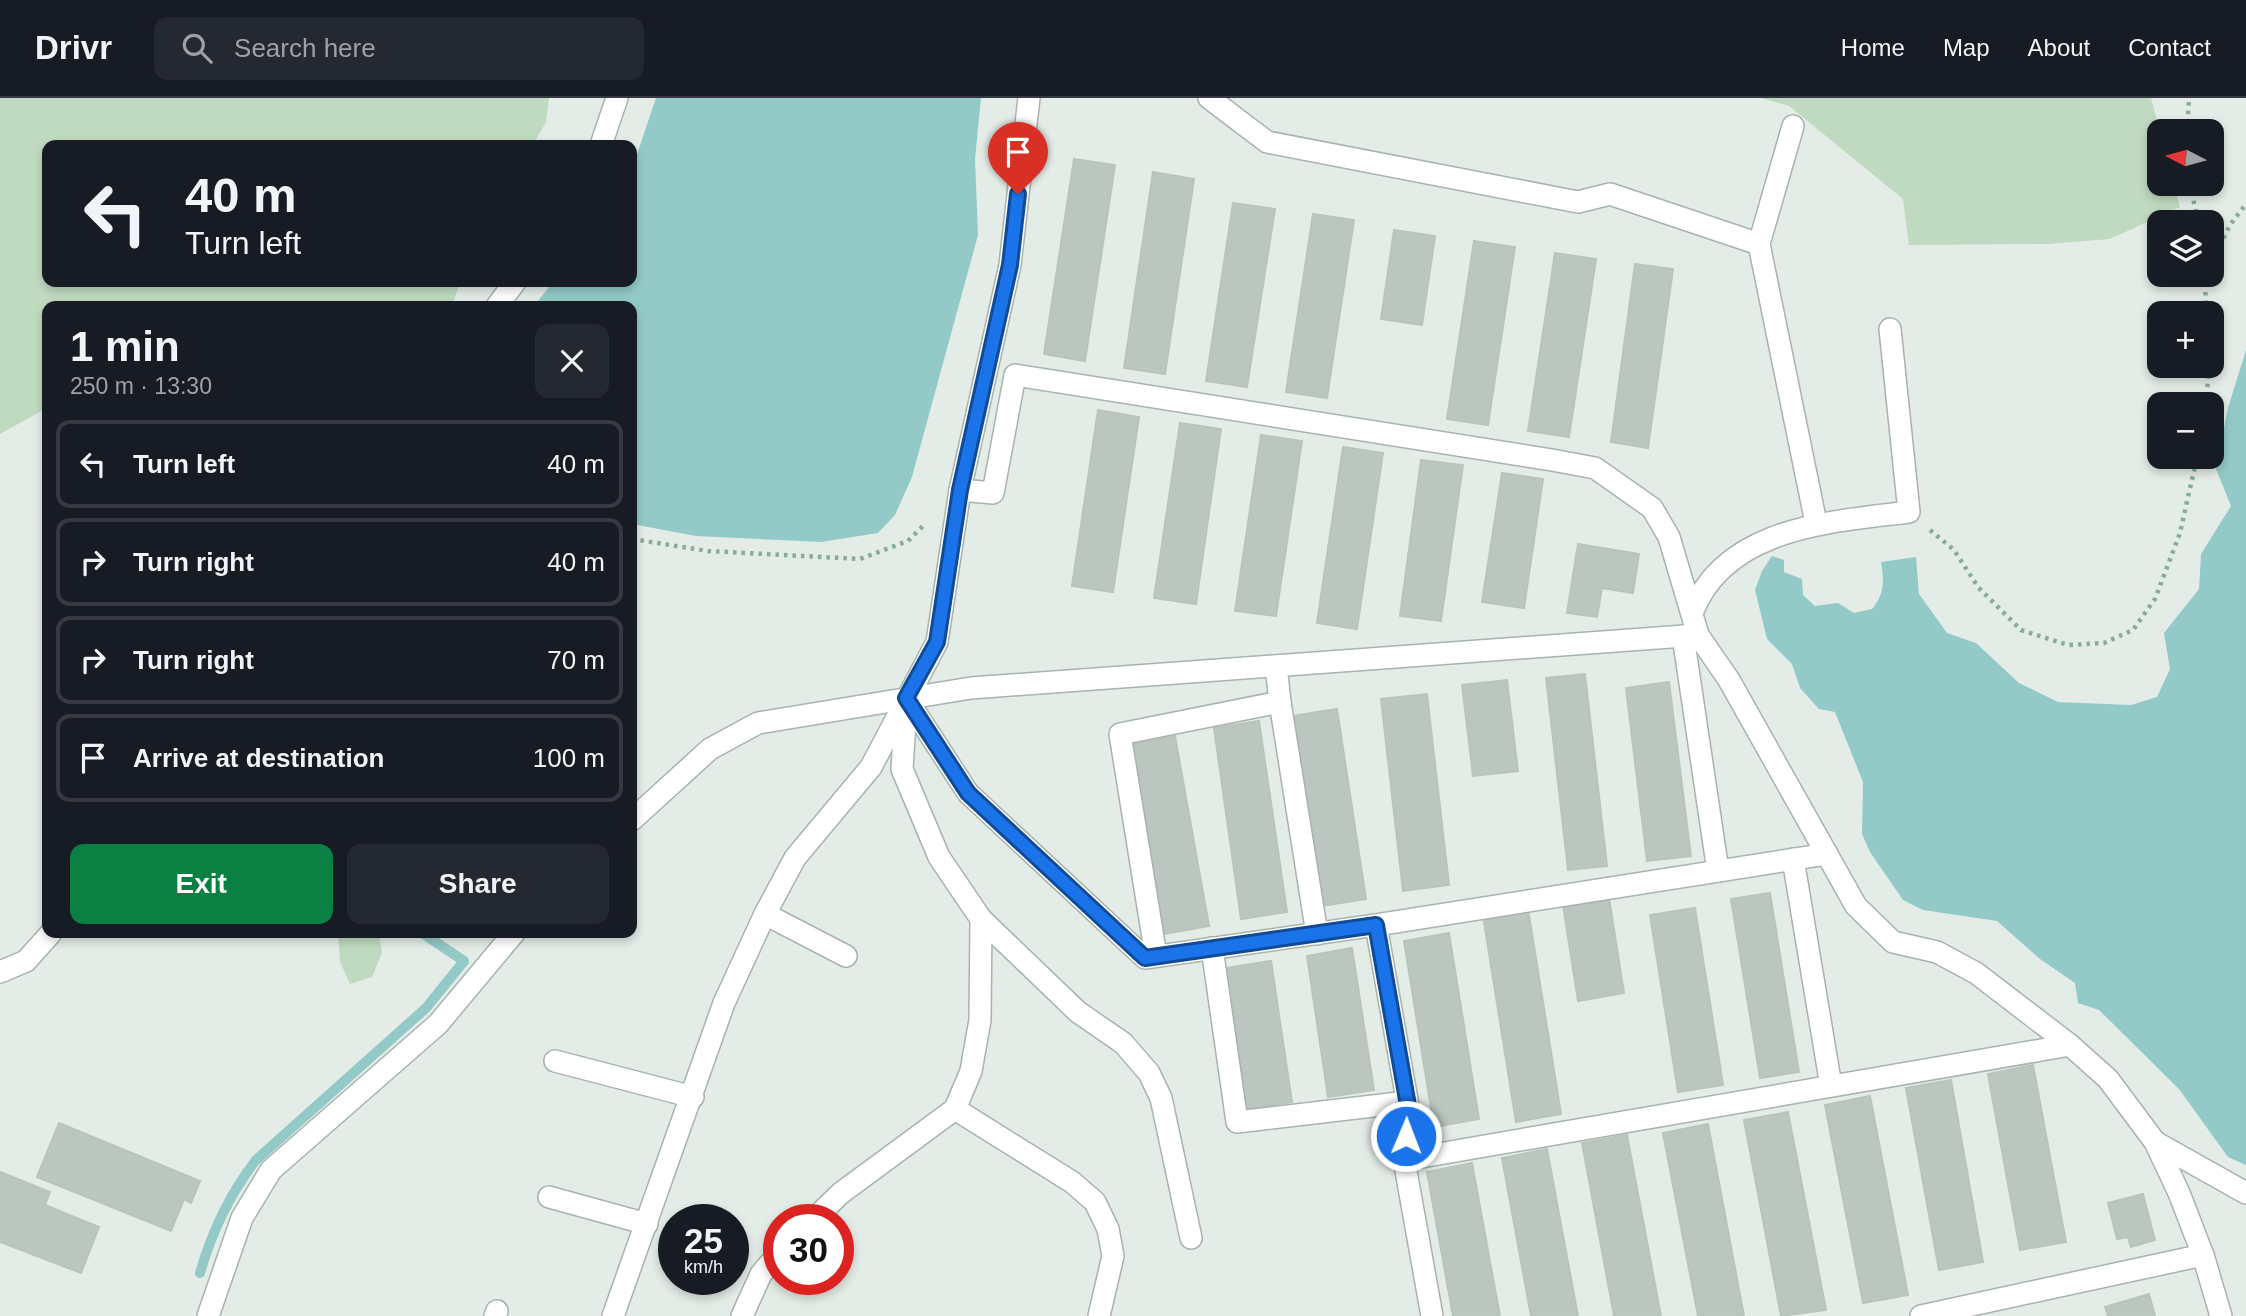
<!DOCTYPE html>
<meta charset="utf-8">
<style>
:root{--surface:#171b24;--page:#242831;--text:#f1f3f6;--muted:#9ea1a6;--line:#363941;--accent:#0b8043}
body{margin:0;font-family:Arial,sans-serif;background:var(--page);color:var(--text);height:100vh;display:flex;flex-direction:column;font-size:26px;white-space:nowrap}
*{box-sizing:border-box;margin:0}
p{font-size:23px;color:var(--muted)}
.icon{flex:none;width:38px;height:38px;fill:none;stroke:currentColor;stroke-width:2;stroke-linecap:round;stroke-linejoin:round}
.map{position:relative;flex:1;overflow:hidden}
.panel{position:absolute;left:42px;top:203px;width:595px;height:637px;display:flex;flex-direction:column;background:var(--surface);border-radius:14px;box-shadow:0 4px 10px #0003}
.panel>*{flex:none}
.banner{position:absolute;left:42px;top:42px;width:595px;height:147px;border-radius:14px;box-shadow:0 4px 10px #0003;background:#171b24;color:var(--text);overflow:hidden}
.needle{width:46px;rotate:276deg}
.fabs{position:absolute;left:2147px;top:21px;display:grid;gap:14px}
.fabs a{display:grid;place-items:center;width:77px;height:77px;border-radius:14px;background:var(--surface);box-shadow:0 4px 10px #0003;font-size:35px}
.speed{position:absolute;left:658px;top:1106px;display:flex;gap:14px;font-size:35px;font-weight:700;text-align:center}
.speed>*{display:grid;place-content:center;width:91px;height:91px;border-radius:50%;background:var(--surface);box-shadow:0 4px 10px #0003;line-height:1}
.speed small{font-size:18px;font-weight:400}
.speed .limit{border:10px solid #d22;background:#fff;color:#111}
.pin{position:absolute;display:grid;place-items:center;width:60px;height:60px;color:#fff;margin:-72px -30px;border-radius:50% 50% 50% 0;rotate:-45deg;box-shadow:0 0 7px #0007}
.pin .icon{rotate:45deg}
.me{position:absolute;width:77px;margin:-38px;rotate:1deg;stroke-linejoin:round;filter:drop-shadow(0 0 5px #0008)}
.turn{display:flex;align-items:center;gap:24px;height:147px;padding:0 28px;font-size:32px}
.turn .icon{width:91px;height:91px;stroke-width:2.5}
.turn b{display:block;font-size:49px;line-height:60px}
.round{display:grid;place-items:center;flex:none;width:74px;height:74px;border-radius:14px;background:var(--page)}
.head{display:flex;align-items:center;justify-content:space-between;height:119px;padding:0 28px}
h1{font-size:42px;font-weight:800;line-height:52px}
.action{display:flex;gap:14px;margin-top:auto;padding:14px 28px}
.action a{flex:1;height:80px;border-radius:14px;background:var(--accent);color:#fff;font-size:28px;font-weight:800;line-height:80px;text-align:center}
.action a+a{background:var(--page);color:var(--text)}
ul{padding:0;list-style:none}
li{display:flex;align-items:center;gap:21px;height:88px;margin:0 14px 10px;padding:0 14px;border:4px solid var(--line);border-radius:14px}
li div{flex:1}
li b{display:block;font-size:26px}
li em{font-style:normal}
header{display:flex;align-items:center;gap:42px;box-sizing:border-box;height:98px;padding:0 35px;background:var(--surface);border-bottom:2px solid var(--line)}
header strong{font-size:33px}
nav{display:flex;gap:38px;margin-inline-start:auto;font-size:24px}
.search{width:490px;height:63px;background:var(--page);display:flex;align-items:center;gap:18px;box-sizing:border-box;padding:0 24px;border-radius:14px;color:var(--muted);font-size:26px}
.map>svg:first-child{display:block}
.green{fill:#c0dac1}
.water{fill:#93cac7}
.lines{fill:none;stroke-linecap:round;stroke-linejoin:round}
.stream{stroke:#93cac7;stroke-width:10}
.building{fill:#bac6bf;stroke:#b7c5bc;stroke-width:2}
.street-casing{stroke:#a7b3ad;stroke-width:24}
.path{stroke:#88ac99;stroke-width:4.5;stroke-dasharray:3.5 5;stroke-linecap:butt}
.street{stroke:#fff;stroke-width:21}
.route-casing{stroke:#114b97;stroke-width:18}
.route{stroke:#1a73e8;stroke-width:12}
</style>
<header>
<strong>Drivr</strong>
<div class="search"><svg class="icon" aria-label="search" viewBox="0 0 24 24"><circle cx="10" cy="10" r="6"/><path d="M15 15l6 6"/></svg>Search here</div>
<nav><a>Home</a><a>Map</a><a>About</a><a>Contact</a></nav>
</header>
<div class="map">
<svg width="2246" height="1218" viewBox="0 0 2246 1218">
<rect width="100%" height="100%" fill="#e4ece7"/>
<!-- green -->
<g class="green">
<path d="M0,0H549L546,24L533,47H47V184H460L452,208H47V310L0,336Z"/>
<path d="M1761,0H2151L2160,33V86H2174L2180,109L2110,141L2048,146L1909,147L1903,101L1789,8Z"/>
<path d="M338,835H379L382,855L372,879L350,886L340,864Z"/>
</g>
<!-- water -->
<g class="water">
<path d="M656,0H981L975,61L978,137L912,379L895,417L878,435L821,444L696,438L632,426V208H534L553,184H632V71Z"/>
<path d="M2246,252V1067L2228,1059L2179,991L2099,912L2078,905L2075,885L2040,861L1997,823L1923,812L1903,802L1870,754L1862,736L1863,684L1835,614L1819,611L1800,590L1792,566L1767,541L1755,492L1762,473L1772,458L1784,462V474L1802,481L1803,497L1815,508L1838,505L1854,515L1872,511C1885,495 1884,484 1881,464L1916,459L1919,496L1947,535L1976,545L2019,585L2058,604L2131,607L2157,599L2170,571L2164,535L2199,491L2201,456L2231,408L2216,371L2228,310Z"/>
</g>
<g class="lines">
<!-- stream -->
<path class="stream" d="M200,1175C212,1133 229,1097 256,1062L426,910L464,863L422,835"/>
</g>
<!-- building -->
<g class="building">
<path d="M1074,61L1115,67L1085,263L1044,256Z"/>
<path d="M1153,74L1194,81L1165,276L1124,270Z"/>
<path d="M1233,105L1275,111L1247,289L1206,283Z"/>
<path d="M1313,116L1354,122L1327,300L1286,294Z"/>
<path d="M1394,132L1435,138L1422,227L1381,221Z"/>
<path d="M1474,143L1515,149L1488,327L1447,321Z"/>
<path d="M1555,155L1596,161L1569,339L1528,333Z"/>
<path d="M1635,166L1673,171L1648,350L1611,344Z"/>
<path d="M1098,312L1139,319L1113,494L1072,488Z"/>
<path d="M1180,325L1221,331L1196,506L1154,500Z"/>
<path d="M1261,337L1302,343L1276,518L1235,513Z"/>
<path d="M1343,349L1383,355L1357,531L1317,525Z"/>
<path d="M1421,362L1463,367L1441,523L1400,518Z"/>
<path d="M1502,375L1543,381L1524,510L1482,504Z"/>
<path d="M1578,446L1639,456L1633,495L1602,490L1597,519L1567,515Z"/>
<path d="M1585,576L1607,768L1568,772L1546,580Z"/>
<path d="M1507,582L1518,673L1473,678L1462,587Z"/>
<path d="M1669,584L1691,758L1647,763L1626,590Z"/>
<path d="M1427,596L1449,787L1403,793L1381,601Z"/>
<path d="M1337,611L1366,801L1321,808L1292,618Z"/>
<path d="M1259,623L1287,814L1241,821L1214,630Z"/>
<path d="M1175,638L1209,828L1164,836L1130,647Z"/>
<path d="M1770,795L1799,974L1760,980L1731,801Z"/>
<path d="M1609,800L1624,895L1578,903L1563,807Z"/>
<path d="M1695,810L1723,987L1678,994L1650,817Z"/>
<path d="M1528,811L1561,1016L1516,1024L1483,818Z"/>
<path d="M1449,835L1479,1021L1434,1029L1404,843Z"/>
<path d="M1352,850L1374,992L1328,999L1307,858Z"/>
<path d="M1271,863L1292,1004L1247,1011L1225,870Z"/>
<path d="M2033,967L2066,1144L2020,1152L1988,976Z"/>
<path d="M1951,982L1983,1164L1939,1172L1906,990Z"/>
<path d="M1870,998L1908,1197L1863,1205L1825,1007Z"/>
<path d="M1788,1014L1826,1212L1781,1218L1744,1022Z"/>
<path d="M59,1025L200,1083L191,1105L184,1101L171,1133L37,1079Z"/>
<path d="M1708,1026L1744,1218H1698L1663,1035Z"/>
<path d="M1627,1037L1661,1218H1614L1582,1045Z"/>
<path d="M1547,1051L1578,1218H1531L1502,1060Z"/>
<path d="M1472,1065L1500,1218H1453L1427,1074Z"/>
<path d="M0,1074L50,1094L45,1107L99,1129L81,1175L0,1144Z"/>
<path d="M2143,1096L2155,1142L2131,1149L2128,1139L2117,1141L2108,1105Z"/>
<path d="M2149,1196L2155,1218H2108L2105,1209Z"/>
</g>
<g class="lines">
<!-- street casing -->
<g class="street-casing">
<g id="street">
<path d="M1209,0L1267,44L1578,104L1610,96L1759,146"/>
<path d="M1793,28L1759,146L1816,425"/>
<path d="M601,47L617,0"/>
<path d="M497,208L515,184"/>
<path d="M960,392L993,395L1015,277L1552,362L1595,370L1652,410L1669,439L1698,537L1729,582L1856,808L1893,844L1937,854L1976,875L2070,947L2108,981L2155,1044L2179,1095L2203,1157L2221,1218"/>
<path d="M1692,515C1725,429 1830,424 1909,414L1890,231"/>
<path d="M1683,538L1718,773"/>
<path d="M906,600L968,695L1145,860L1376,827L1827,756"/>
<path d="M1280,604L1317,836"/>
<path d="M906,609L902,671L939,759L981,821L980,922L971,973L955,1011L1072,1084L1095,1104L1108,1131L1113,1158L1099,1218"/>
<path d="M632,722L710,651L758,625L971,590L1698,537"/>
<path d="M1793,761L1831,988"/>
<path d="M765,816L846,858"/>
<path d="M981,821L1078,914L1123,945L1149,975L1161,1000L1191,1140"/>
<path d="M1376,827L1409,1013L1404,1062L1432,1218"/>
<path d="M1212,850L1237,1024L1407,1004"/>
<path d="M1156,858L1120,636L1280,604L1276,568"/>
<path d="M0,874L26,863L51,835"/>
<path d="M555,963L693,999"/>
<path d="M2155,1044L2246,1095"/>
<path d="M1404,1062L2070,947"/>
<path d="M549,1099L647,1126"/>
<path d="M813,1122L841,1095L955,1011"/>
<path d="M208,1218L242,1120L271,1072L438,926L514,835"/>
<path d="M495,1218L497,1213"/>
<path d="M613,1218L724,905L765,816L795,760L871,669L937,544L960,392L1010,167L1029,0"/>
<path d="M742,1218L761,1176L779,1155"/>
<path d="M1921,1218L2203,1157"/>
</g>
</g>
<!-- path -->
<g class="path">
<path d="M2187,33L2189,0"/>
<path d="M2190,86L2198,124"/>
<path d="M2212,163L2230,127L2246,106"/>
<path d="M2205,177L2206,215"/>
<path d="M2205,306L2210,268"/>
<path d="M1930,432L1954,452L1978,489L2021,532L2068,547L2104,545L2133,532L2155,501L2180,435L2197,359"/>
<path d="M632,441L708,453L860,461L908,443L926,425"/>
</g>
<!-- street -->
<use href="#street" class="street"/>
</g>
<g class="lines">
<!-- route casing -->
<g class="route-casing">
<path id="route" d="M1018,96L1010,167L960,392L937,544L906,600L968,695L1145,860L1376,827L1409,1013L1406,1038"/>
</g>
<!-- route -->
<use href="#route" class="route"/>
</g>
</svg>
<div class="fabs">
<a><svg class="needle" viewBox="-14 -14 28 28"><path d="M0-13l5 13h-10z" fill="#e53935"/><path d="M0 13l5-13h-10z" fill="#9ea1a6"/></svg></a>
<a><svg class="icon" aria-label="layers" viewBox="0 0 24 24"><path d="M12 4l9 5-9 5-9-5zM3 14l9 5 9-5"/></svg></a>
<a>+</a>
<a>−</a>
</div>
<div class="speed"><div>25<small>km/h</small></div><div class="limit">30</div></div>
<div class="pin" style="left:1018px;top:96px;background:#d93025"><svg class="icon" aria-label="arrive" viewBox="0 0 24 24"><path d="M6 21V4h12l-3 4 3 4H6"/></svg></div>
<svg class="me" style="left:1406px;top:1038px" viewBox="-20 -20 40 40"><circle r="17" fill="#1a73e8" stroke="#fff" stroke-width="3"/><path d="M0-11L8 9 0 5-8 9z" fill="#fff"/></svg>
<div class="banner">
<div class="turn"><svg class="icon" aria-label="left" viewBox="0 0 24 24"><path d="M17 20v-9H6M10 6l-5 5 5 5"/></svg><div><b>40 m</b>Turn left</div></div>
</div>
<section class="panel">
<div class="head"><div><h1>1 min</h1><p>250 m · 13:30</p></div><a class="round"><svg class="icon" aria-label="close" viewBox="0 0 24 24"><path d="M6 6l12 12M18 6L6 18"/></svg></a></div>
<ul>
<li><svg class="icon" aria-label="left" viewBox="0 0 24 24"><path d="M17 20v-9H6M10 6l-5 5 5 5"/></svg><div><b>Turn left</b></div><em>40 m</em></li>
<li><svg class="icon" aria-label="right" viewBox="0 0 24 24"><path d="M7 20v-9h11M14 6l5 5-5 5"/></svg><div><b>Turn right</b></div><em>40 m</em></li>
<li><svg class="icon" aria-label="right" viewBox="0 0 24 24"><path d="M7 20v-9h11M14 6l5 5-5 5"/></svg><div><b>Turn right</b></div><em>70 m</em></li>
<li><svg class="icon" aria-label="arrive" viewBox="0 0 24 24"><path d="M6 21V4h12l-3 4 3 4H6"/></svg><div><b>Arrive at destination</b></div><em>100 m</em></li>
</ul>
<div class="action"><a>Exit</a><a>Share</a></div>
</section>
</div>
